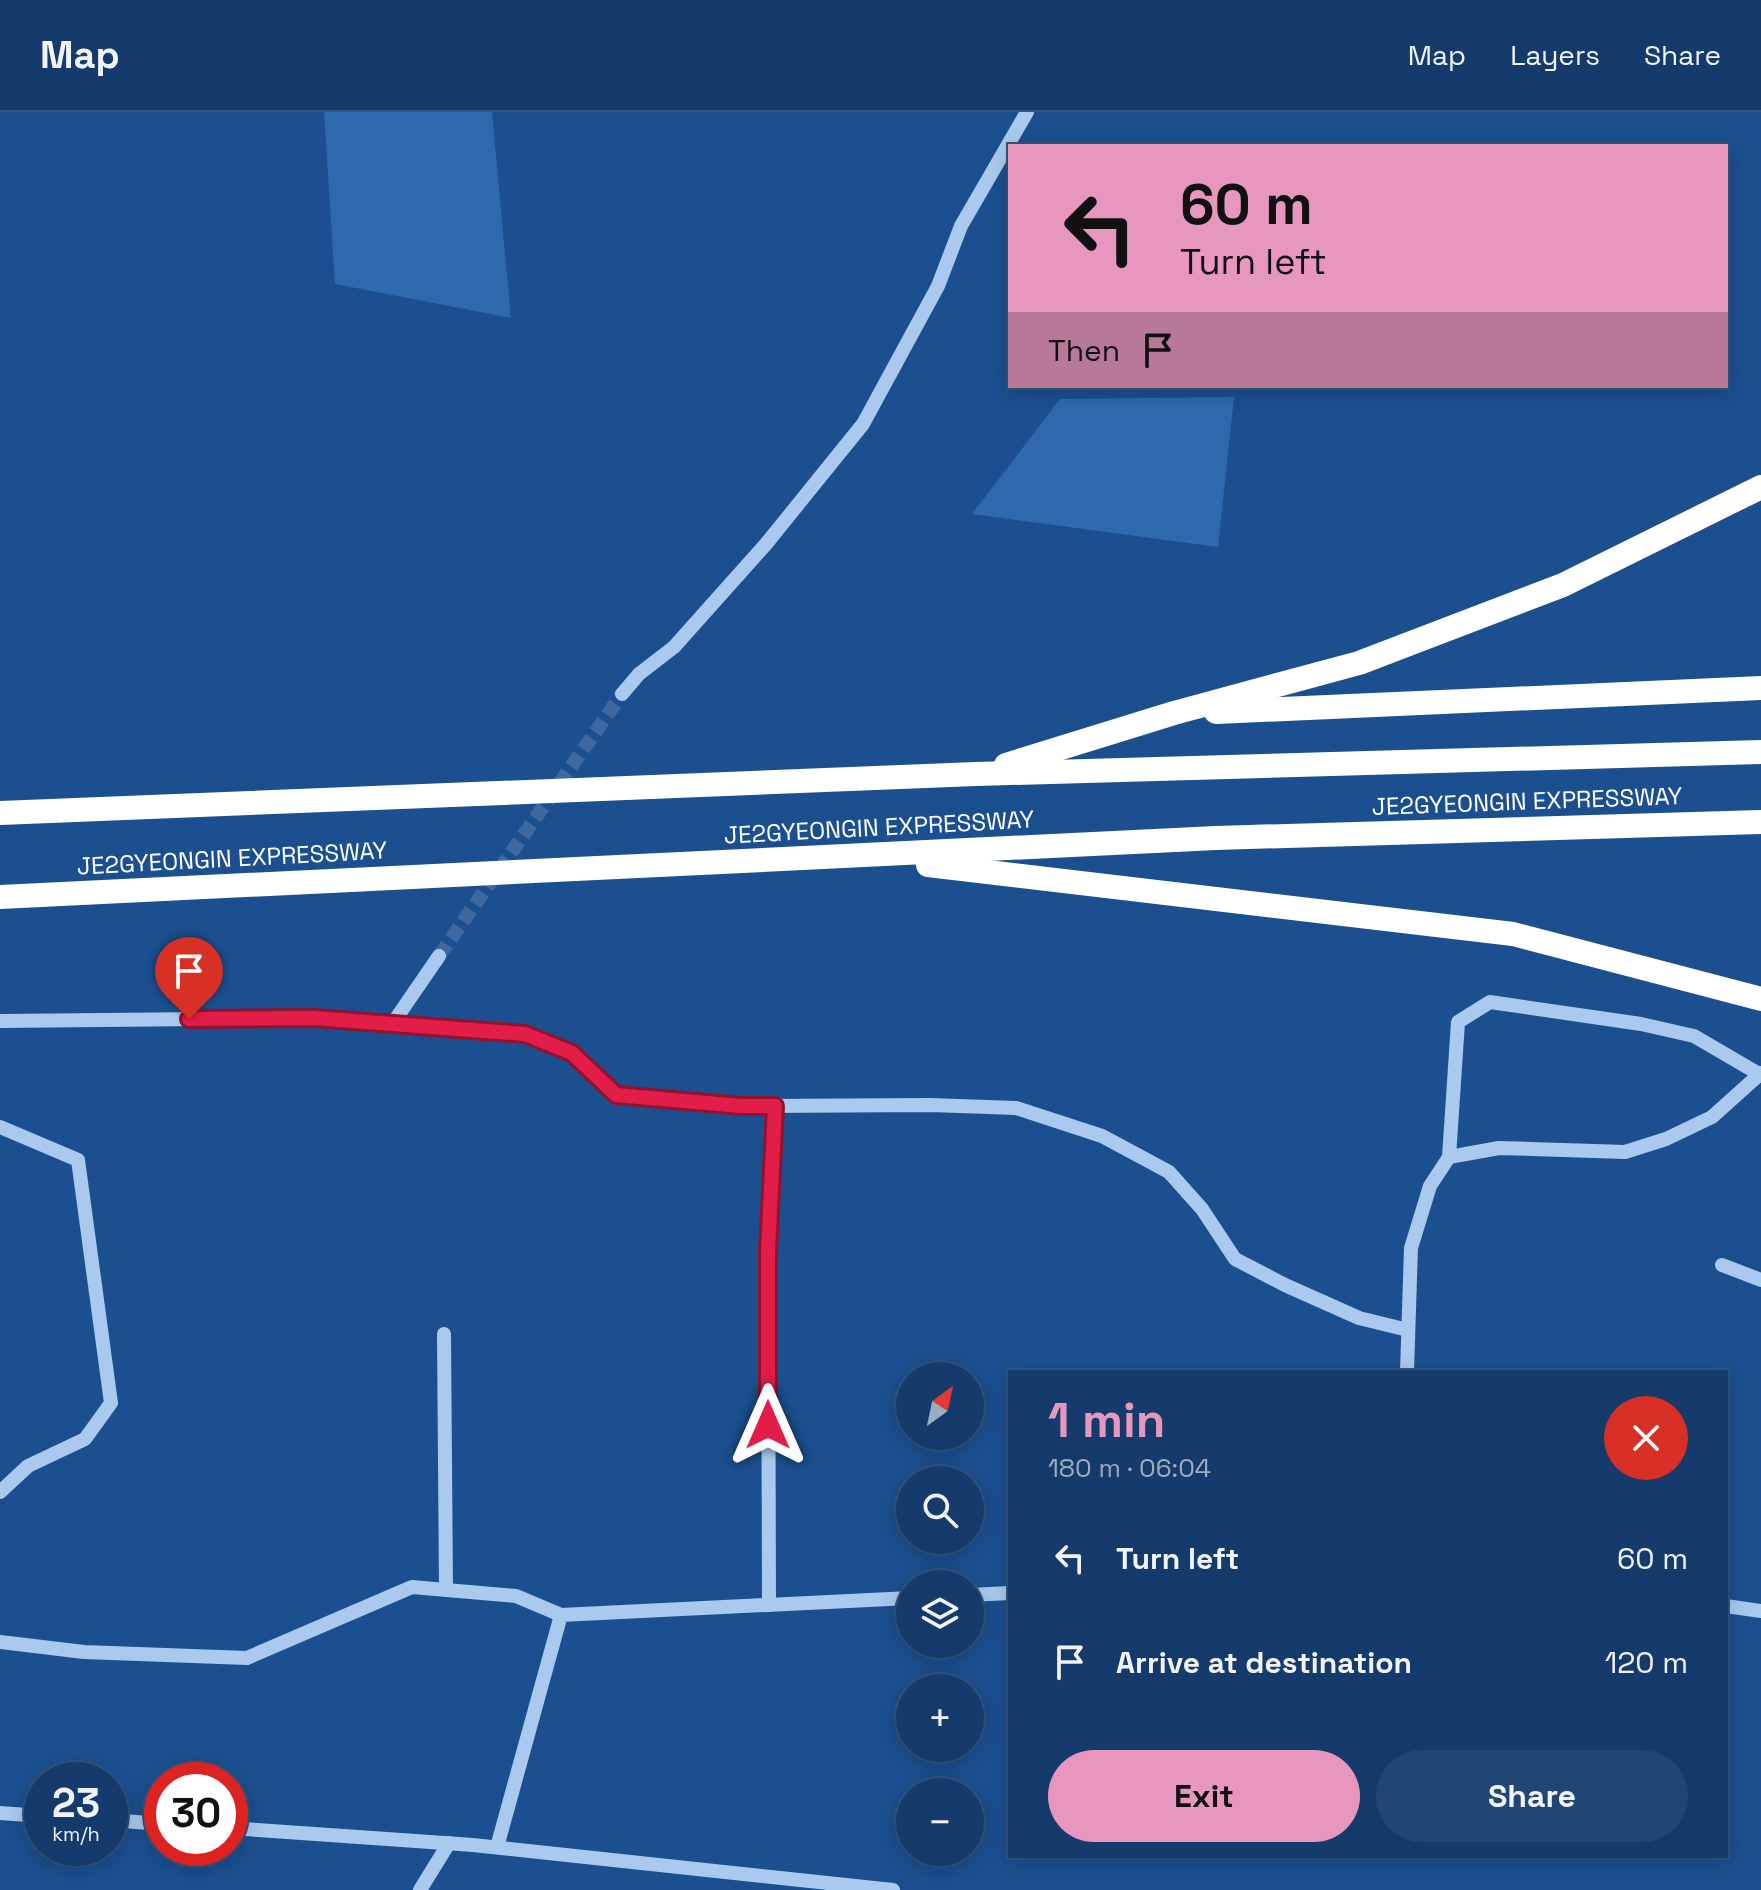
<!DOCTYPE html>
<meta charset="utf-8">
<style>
:root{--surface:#143b6b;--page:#214673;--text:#f1f3f6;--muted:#9dadc1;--line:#33557e;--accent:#e797bd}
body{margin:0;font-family:"Space Grotesk",sans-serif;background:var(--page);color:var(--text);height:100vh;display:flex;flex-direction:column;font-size:30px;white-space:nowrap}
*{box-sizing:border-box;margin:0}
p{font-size:26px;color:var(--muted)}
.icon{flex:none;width:44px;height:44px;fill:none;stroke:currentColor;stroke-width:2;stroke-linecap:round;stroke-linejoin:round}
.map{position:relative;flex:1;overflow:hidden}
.side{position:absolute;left:1008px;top:1258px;width:720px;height:488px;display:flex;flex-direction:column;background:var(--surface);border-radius:0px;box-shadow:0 4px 20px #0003,0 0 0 2px var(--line)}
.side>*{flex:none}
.guide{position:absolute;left:1008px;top:32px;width:720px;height:244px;border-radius:0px;box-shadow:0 4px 20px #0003,0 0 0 2px var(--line);background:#e797bd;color:#111;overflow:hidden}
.needle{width:52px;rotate:33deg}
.buttons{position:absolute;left:896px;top:1250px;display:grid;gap:16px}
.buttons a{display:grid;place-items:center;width:88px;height:88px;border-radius:50%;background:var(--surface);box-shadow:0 4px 20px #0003,0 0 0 2px var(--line);font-size:40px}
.speed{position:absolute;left:24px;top:1650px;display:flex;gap:16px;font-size:40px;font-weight:700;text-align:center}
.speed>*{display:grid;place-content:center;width:104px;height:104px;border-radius:50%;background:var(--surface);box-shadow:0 4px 20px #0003,0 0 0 2px var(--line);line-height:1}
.speed small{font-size:20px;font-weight:400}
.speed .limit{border:12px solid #d22;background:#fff;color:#111}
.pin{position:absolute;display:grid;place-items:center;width:68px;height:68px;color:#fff;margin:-82px -34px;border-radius:50% 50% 50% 0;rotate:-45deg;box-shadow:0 0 8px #0007}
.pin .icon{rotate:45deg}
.me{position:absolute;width:88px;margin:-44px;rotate:0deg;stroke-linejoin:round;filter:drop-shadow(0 0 6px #0008)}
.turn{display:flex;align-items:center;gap:28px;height:168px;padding:0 40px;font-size:36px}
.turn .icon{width:104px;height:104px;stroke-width:2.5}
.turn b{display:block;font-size:56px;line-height:68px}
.then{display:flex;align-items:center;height:76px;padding:0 40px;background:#0003;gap:16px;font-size:30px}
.round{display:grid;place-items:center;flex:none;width:84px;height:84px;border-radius:42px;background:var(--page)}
.overview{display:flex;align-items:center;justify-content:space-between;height:136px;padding:0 40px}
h1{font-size:48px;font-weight:700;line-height:60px;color:var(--accent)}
.button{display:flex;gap:16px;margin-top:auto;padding:16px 40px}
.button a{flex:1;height:92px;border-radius:48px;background:var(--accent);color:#111;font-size:32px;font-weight:700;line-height:92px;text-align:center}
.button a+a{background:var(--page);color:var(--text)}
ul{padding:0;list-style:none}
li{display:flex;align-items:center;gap:24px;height:104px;padding:0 40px}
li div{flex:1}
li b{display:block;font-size:30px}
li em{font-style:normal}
header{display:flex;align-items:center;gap:48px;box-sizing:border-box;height:112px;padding:0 40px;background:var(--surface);border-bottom:2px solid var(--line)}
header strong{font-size:38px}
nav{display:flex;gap:44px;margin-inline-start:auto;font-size:28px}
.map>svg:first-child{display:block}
.green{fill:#2e69ad}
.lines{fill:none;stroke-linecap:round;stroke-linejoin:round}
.minor-tunnel{stroke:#3d69a0;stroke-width:14;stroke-dasharray:14 7;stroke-linecap:butt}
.minor{stroke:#a9c9ee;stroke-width:14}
.highway{stroke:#fff;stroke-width:24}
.route-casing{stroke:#92132f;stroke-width:20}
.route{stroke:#e11d48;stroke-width:14}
.labels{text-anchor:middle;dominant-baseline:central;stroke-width:8;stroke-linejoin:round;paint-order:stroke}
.street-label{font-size:24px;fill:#fff;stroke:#1b4f8f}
</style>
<header>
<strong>Map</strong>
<nav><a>Map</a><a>Layers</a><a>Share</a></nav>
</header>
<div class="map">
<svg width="1761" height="1778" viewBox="0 0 1761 1778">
<rect width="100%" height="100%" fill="#1b4f8f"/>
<!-- green -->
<g class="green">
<path d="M324,0H492L511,206L335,172Z"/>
<path d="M1234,285L1218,435L972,402L1060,287Z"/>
</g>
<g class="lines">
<!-- minor-tunnel -->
<path class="minor-tunnel" d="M439,844L622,582"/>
<!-- minor -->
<g class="minor">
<path d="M622,582L639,562L674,535L766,432L863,312L938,174L961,114L1027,0"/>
<path d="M0,909L314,906L525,922L572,941L616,983L741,994L930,993L1016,996L1102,1024L1169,1060L1202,1097L1235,1147L1285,1173L1359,1206L1408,1218"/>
<path d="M393,911L439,844"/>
<path d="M0,1015L78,1048L111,1291L85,1327L28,1354L0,1380"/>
<path d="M1449,1045L1458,910L1490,890L1641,912L1694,924L1759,962"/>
<path d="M1722,1153L1761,1168"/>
<path d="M444,1222L446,1478"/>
<path d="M1407,1260L1411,1136L1430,1074L1449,1045L1499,1036L1625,1040L1666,1027L1712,1005L1761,961"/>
<path d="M970,1483L1010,1481"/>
<path d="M769,1493L768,1140L775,994"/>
<path d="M1726,1494L1761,1499"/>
<path d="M0,1530L84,1540L247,1546L412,1475L516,1484L561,1503"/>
<path d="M0,1701L42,1704"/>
<path d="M110,1708L162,1712"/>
<path d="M230,1716L473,1733L893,1778"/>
<path d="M497,1735L561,1503L910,1486"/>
<path d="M420,1778L449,1731"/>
</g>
<!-- highway -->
<g class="highway">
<path d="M1216,600L1761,576"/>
<path d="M1006,653L1174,601L1359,551L1563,473L1761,375"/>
<path d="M0,701L976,662L1761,640"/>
<path d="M928,753L1513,822L1761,887"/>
<path d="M0,785L1216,726L1761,710"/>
</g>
</g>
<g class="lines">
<!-- route casing -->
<g class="route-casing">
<path id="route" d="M189,907L314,906L525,922L572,941L616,983L741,994H775L768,1140V1313"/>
</g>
<!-- route -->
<use href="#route" class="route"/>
</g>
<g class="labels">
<!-- street labels -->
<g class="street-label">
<text transform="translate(1527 689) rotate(-2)">JE2GYEONGIN EXPRESSWAY</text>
<text transform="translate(879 715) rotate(-3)">JE2GYEONGIN EXPRESSWAY</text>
<text transform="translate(232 746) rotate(-3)">JE2GYEONGIN EXPRESSWAY</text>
</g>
</g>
</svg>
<div class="buttons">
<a><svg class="needle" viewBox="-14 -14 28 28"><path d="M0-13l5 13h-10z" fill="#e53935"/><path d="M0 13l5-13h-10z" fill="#9dadc1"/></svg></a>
<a><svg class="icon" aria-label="search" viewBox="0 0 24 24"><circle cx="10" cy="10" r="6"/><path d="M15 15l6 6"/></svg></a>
<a><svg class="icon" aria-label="layers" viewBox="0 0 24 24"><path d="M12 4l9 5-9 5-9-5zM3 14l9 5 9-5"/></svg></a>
<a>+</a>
<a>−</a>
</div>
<div class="speed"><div>23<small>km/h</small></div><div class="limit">30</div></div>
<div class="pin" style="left:189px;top:907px;background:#d93025"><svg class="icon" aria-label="arrive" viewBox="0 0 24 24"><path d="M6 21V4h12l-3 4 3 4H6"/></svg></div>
<svg class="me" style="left:768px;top:1313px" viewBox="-20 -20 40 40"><path d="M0-17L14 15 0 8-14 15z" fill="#e11d48" stroke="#fff" stroke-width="4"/></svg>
<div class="guide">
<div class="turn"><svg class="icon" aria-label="left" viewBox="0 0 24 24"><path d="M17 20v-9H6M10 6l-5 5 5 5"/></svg><div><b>60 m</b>Turn left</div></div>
<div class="then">Then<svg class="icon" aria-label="arrive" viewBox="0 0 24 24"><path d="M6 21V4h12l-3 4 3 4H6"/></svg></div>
</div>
<section class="side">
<div class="overview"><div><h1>1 min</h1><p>180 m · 06:04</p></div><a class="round" style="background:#d93025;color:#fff"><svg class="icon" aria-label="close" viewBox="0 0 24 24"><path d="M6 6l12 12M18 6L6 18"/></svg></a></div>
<ul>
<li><svg class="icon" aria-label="left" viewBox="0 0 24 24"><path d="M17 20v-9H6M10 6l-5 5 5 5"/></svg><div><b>Turn left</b></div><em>60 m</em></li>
<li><svg class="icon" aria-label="arrive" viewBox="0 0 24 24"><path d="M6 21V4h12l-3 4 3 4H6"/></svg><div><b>Arrive at destination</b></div><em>120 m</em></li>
</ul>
<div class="button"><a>Exit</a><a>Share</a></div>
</section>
</div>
